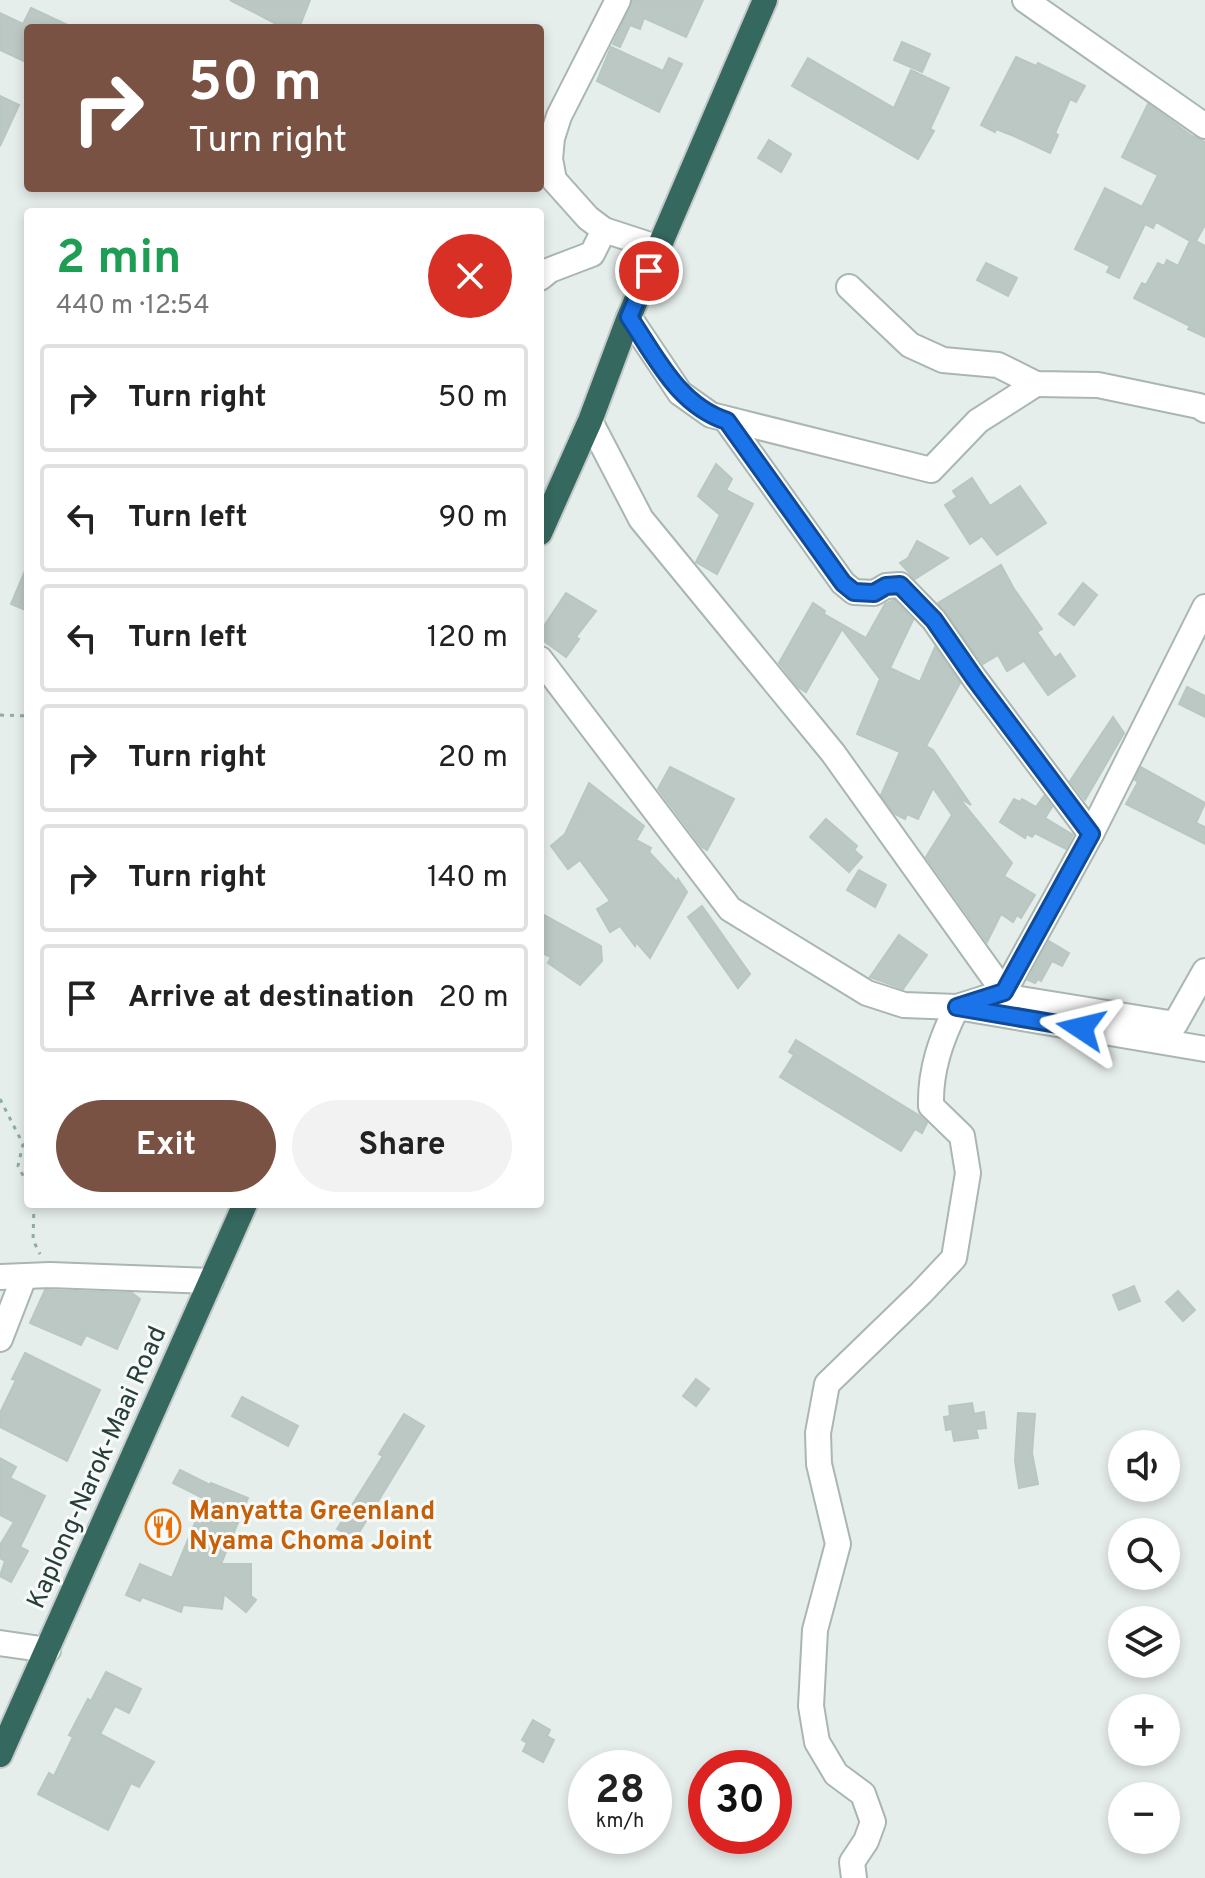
<!DOCTYPE html>
<meta charset="utf-8">
<style>
:root{--surface:#fff;--page:#f2f2f2;--text:#222;--muted:#767676;--line:#e0e0e0;--accent:#7a5243}
body{margin:0;font-family:Overpass,sans-serif;background:var(--page);color:var(--text);height:100vh;display:flex;flex-direction:column;font-size:30px;white-space:nowrap}
*{box-sizing:border-box;margin:0}
p{font-size:26px;color:var(--muted)}
.icon{flex:none;width:44px;height:44px;fill:none;stroke:currentColor;stroke-width:2;stroke-linecap:round;stroke-linejoin:round}
.map{position:relative;flex:1;overflow:hidden}
.side{position:absolute;left:24px;top:208px;width:520px;height:1000px;display:flex;flex-direction:column;background:var(--surface);border-radius:8px;box-shadow:0 4px 12px #0003}
.side>*{flex:none}
.banner{position:absolute;left:24px;top:24px;width:520px;height:168px;border-radius:8px;box-shadow:0 4px 12px #0003;background:#7a5243;color:#fff;overflow:hidden}
.controls{position:absolute;left:1108px;top:1430px;display:grid;gap:16px}
.controls a{display:grid;place-items:center;width:72px;height:72px;border-radius:50%;background:var(--surface);box-shadow:0 4px 12px #0003;font-size:40px}
.speed{position:absolute;left:568px;top:1750px;display:flex;gap:16px;font-size:40px;font-weight:700;text-align:center}
.speed>*{display:grid;place-content:center;width:104px;height:104px;border-radius:50%;background:var(--surface);box-shadow:0 4px 12px #0003;line-height:1}
.speed small{font-size:20px;font-weight:400}
.speed .limit{border:12px solid #d22;background:#fff;color:#111}
.pin{position:absolute;display:grid;place-items:center;width:68px;height:68px;color:#fff;margin:-34px;border:4px solid #fff;border-radius:50%;box-shadow:0 2px 8px #0007}
.me{position:absolute;width:88px;margin:-44px;rotate:280deg;stroke-linejoin:round;filter:drop-shadow(0 0 6px #0008)}
.turn{display:flex;align-items:center;gap:28px;height:168px;padding:0 32px;font-size:36px}
.turn .icon{width:104px;height:104px;stroke-width:2.5}
.turn b{display:block;font-size:56px;line-height:68px}
.round{display:grid;place-items:center;flex:none;width:84px;height:84px;border-radius:42px;background:var(--page)}
.summary{display:flex;align-items:center;justify-content:space-between;height:136px;padding:0 32px}
h1{font-size:48px;font-weight:700;line-height:60px;color:#1e9e55}
.primary-button{display:flex;gap:16px;margin-top:auto;padding:16px 32px}
.primary-button a{flex:1;height:92px;border-radius:48px;background:var(--accent);color:#fff;font-size:32px;font-weight:700;line-height:92px;text-align:center}
.primary-button a+a{background:var(--page);color:var(--text)}
ul{padding:0;list-style:none}
li{display:flex;align-items:center;gap:24px;height:108px;margin:0 16px 12px;padding:0 16px;border:4px solid var(--line);border-radius:8px}
li div{flex:1}
li b{display:block;font-size:30px}
li em{font-style:normal}
.map>svg:first-child{display:block}
.building{fill:#bcc8c4;stroke:#b9c7c1;stroke-width:2}
.lines{fill:none;stroke-linecap:round;stroke-linejoin:round}
.minor-casing{stroke:#a9b6b2;stroke-width:28}
.highway-casing{stroke:#c2c9c8;stroke-width:28}
.path{stroke:#8aaea4;stroke-width:3;stroke-dasharray:4 6;stroke-linecap:butt}
.minor{stroke:#fff;stroke-width:24}
.highway{stroke:#35685f;stroke-width:24}
.route-casing{stroke:#114b97;stroke-width:20}
.route{stroke:#1a73e8;stroke-width:14}
.labels{text-anchor:middle;dominant-baseline:central;stroke-width:6;stroke-linejoin:round;paint-order:stroke}
.street-label{font-size:26px;fill:#263e39;stroke:#f7faf9}
.food-label{font-size:26px;font-weight:bold;fill:#c56008;stroke:#f7faf9;text-anchor:start}
</style>
<div class="map">
<svg width="1205" height="1878" viewBox="0 0 1205 1878">
<rect width="100%" height="100%" fill="#e6eeeb"/>
<!-- building -->
<g class="building">
<path d="M230,0H310L299,28H284Z"/>
<path d="M633,0H703L686,37L644,18L640,29L630,25L620,47L613,44Z"/>
<path d="M31,8L74,28H28V63L0,50V13L23,24Z"/>
<path d="M902,42L930,54L922,72L894,60Z"/>
<path d="M611,47L663,71L669,58L682,64L659,112L597,81Z"/>
<path d="M1016,57L1036,66L1038,63L1085,86L1076,102L1070,99L1055,133L1058,135L1050,153L1014,136L996,129L995,132L981,125Z"/>
<path d="M808,58L894,108L911,70L949,88L930,129L934,131L918,159L792,86Z"/>
<path d="M0,96L19,105L0,146Z"/>
<path d="M1148,104L1192,136L1205,142V225L1196,241L1205,246V337L1188,329L1190,326L1134,298L1142,283L1146,285L1158,263L1164,266L1167,260L1178,266L1190,241L1156,222L1153,228L1145,224L1119,278L1107,272L1110,266L1075,249L1105,188L1142,207L1158,175L1122,157Z"/>
<path d="M769,140L791,154L781,172L758,158Z"/>
<path d="M986,263L1017,278L1008,296L977,280Z"/>
<path d="M716,464L732,479L726,490L753,504L717,574L696,562L720,515L698,496Z"/>
<path d="M972,478L990,506L1020,486L1046,523L997,555L982,536L970,544L945,505L957,497L953,491Z"/>
<path d="M917,541L948,558L915,579L900,563L908,558Z"/>
<path d="M28,564V611L11,604Z"/>
<path d="M1001,565L1014,589L1042,629L1037,632L1055,658L1060,654L1075,676L1048,695L1024,661L1007,671L998,655L983,664L938,603Z"/>
<path d="M1083,583L1097,595L1074,625L1059,614Z"/>
<path d="M566,593L596,611L576,637L579,639L566,657L540,638V632Z"/>
<path d="M894,600L913,620L890,668L920,682L935,647L960,683L926,746L933,750L971,805L958,797L1012,863L1004,876L1035,895L1021,918L1017,915L1013,922L1001,914L987,942L926,857L952,815L933,788L918,819L907,814L905,819L895,814L881,795L900,752L857,734L880,679L842,629L806,692L798,687L779,663L813,603L825,611L824,614L866,638L885,604Z"/>
<path d="M1187,687L1205,696V717L1179,704Z"/>
<path d="M1113,717L1124,733L1085,800L1070,781Z"/>
<path d="M670,767L734,799L707,850L702,847L658,789Z"/>
<path d="M1141,767L1205,803L1196,823L1205,827V844L1126,804L1138,782L1135,780Z"/>
<path d="M589,783L644,826L636,840L651,848L649,852L677,882L678,879L687,892L650,958L636,942L635,946L620,926L610,932L597,909L610,901L580,860L568,869L551,846L565,834Z"/>
<path d="M1044,796L1052,807L1045,818L1073,835L1066,849L1035,833L1032,837L1027,834L1025,838L1000,822L1014,799L1020,802L1022,799L1036,807Z"/>
<path d="M826,819L857,846L854,850L862,857L849,872L810,837Z"/>
<path d="M859,870L886,885L875,907L847,890Z"/>
<path d="M702,906L750,974L738,988L688,917Z"/>
<path d="M540,913L601,946L602,961L580,985L548,963L551,957L540,952Z"/>
<path d="M899,935L927,955L903,989L870,977Z"/>
<path d="M1049,941L1069,953L1062,966L1052,961L1041,981L1038,979L1035,983L1028,980Z"/>
<path d="M796,1040L920,1116L927,1123L922,1133L915,1129L901,1151L780,1077L794,1055L789,1052Z"/>
<path d="M1134,1286L1140,1301L1119,1310L1113,1295Z"/>
<path d="M45,1290L132,1293L140,1299L117,1349L86,1335L81,1345L30,1323Z"/>
<path d="M1178,1291L1195,1310L1183,1321L1166,1302Z"/>
<path d="M25,1353L100,1390L67,1461L0,1427V1413L16,1380L12,1379Z"/>
<path d="M696,1379L709,1389L696,1406L683,1396Z"/>
<path d="M242,1397L298,1426L288,1446L232,1416Z"/>
<path d="M972,1403L974,1414L984,1412L986,1428L976,1429L978,1438L954,1441L952,1429L946,1430L944,1417L950,1416L949,1406Z"/>
<path d="M1018,1413L1035,1414L1032,1453L1038,1484L1019,1488L1015,1461Z"/>
<path d="M404,1414L424,1426L355,1539L337,1529L383,1456L379,1454Z"/>
<path d="M0,1458L16,1467L10,1478L45,1496L20,1547L28,1551L11,1582L0,1576L5,1561L0,1558V1545L14,1522L0,1515Z"/>
<path d="M180,1470L210,1485L211,1483L248,1498L221,1564H251V1596L256,1600L246,1612L224,1594L222,1609L183,1605L181,1612L142,1597L140,1601L126,1595L140,1564L172,1578L205,1499L173,1483Z"/>
<path d="M106,1672L141,1689L129,1713L115,1706L100,1734L154,1762L139,1787L131,1783L108,1830L38,1794L49,1773L54,1776L73,1737L69,1735L88,1699L91,1701Z"/>
<path d="M533,1720L550,1730L547,1736L554,1740L543,1762L523,1751L527,1743L522,1740Z"/>
</g>
<g class="lines">
<!-- minor casing -->
<g class="minor-casing">
<g id="minor">
<path d="M618,0L559,116L552,138L550,159L554,180L588,218L604,230L659,248"/>
<path d="M1025,0L1205,126"/>
<path d="M540,278L550,270L592,254L604,230"/>
<path d="M849,287L910,345L943,360L998,365L1036,384L1098,385L1199,406L1205,410"/>
<path d="M629,317L680,393L711,415L931,470L978,421L1036,384"/>
<path d="M590,421L641,519L833,753L1004,992L1014,998L1175,1024L1205,971"/>
<path d="M727,421L843,583L854,592L874,593L886,586L900,585L934,620L975,679L1091,834"/>
<path d="M540,659L730,909L867,993L904,1005L957,1007L1004,992L1091,834L1205,607"/>
<path d="M0,1277L50,1275L211,1281"/>
<path d="M0,1339L24,1277"/>
<path d="M0,1643L48,1650"/>
<path d="M854,1878L852,1862L866,1841L873,1822L863,1794L836,1774L817,1742L811,1706L815,1630L838,1544L819,1464L818,1433L827,1384L921,1293L954,1258L968,1173L962,1136L931,1106C930,1070 941,1039 957,1007L1205,1049"/>
</g>
</g>
<!-- highway casing -->
<g class="highway-casing">
<g id="highway">
<path d="M540,533L590,421L629,317L765,0"/>
<path d="M0,1755L245,1204"/>
</g>
</g>
<!-- path -->
<g class="path">
<path d="M0,715L28,716"/>
<path d="M0,1099L23,1144L18,1166L28,1185"/>
<path d="M34,1204L33,1240L40,1254"/>
</g>
<!-- minor -->
<use href="#minor" class="minor"/>
<!-- highway -->
<use href="#highway" class="highway"/>
</g>
<g class="lines">
<!-- route casing -->
<g class="route-casing">
<path id="route" d="M649,271L629,317C656,357 678,405 727,421L843,583L854,592L874,593L886,586L900,585L934,620L975,679L1091,834L1004,992L957,1007L1081,1028"/>
</g>
<!-- route -->
<use href="#route" class="route"/>
</g>
<!-- icons -->
<defs>
<g id="restaurant-ring" transform="scale(1.8)"><circle r="9.5" fill="#f7faf9" stroke="#e8710a" stroke-width="1.5"/><path d="M-5-6h1v4h1v-4h1v4h1v-4h1v5L-1.5 .5V6h-2V.5L-5-1ZM5-6V6H3V1.5H1.5Q1.5-4 5-6Z" fill="#e8710a"/></g>
</defs>
<g fill-rule="evenodd">
<use href="#restaurant-ring" x="163" y="1527"/>
</g>
<g class="labels">
<!-- street labels -->
<g class="street-label">
<text transform="translate(98 1468) rotate(-66)">Kaplong-Narok-Maai Road</text>
</g>
<!-- food labels -->
<g class="food-label">
<text x="189" y="1512">Manyatta Greenland<tspan x="189" dy="30">Nyama Choma Joint</tspan></text>
</g>
</g>
</svg>
<div class="controls">
<a><svg class="icon" aria-label="sound" viewBox="0 0 24 24"><path d="M4 9h4l5-4v14l-5-4H4zM17 9q2 3 0 6"/></svg></a>
<a><svg class="icon" aria-label="search" viewBox="0 0 24 24"><circle cx="10" cy="10" r="6"/><path d="M15 15l6 6"/></svg></a>
<a><svg class="icon" aria-label="layers" viewBox="0 0 24 24"><path d="M12 4l9 5-9 5-9-5zM3 14l9 5 9-5"/></svg></a>
<a>+</a>
<a>−</a>
</div>
<div class="speed"><div>28<small>km/h</small></div><div class="limit">30</div></div>
<div class="pin" style="left:649px;top:271px;background:#d93025"><svg class="icon" aria-label="arrive" viewBox="0 0 24 24"><path d="M6 21V4h12l-3 4 3 4H6"/></svg></div>
<svg class="me" style="left:1081px;top:1028px" viewBox="-20 -20 40 40"><path d="M0-17L14 15 0 8-14 15z" fill="#1a73e8" stroke="#fff" stroke-width="4"/></svg>
<div class="banner">
<div class="turn"><svg class="icon" aria-label="right" viewBox="0 0 24 24"><path d="M7 20v-9h11M14 6l5 5-5 5"/></svg><div><b>50 m</b>Turn right</div></div>
</div>
<section class="side">
<div class="summary"><div><h1>2 min</h1><p>440 m · 12:54</p></div><a class="round" style="background:#d93025;color:#fff"><svg class="icon" aria-label="close" viewBox="0 0 24 24"><path d="M6 6l12 12M18 6L6 18"/></svg></a></div>
<ul>
<li><svg class="icon" aria-label="right" viewBox="0 0 24 24"><path d="M7 20v-9h11M14 6l5 5-5 5"/></svg><div><b>Turn right</b></div><em>50 m</em></li>
<li><svg class="icon" aria-label="left" viewBox="0 0 24 24"><path d="M17 20v-9H6M10 6l-5 5 5 5"/></svg><div><b>Turn left</b></div><em>90 m</em></li>
<li><svg class="icon" aria-label="left" viewBox="0 0 24 24"><path d="M17 20v-9H6M10 6l-5 5 5 5"/></svg><div><b>Turn left</b></div><em>120 m</em></li>
<li><svg class="icon" aria-label="right" viewBox="0 0 24 24"><path d="M7 20v-9h11M14 6l5 5-5 5"/></svg><div><b>Turn right</b></div><em>20 m</em></li>
<li><svg class="icon" aria-label="right" viewBox="0 0 24 24"><path d="M7 20v-9h11M14 6l5 5-5 5"/></svg><div><b>Turn right</b></div><em>140 m</em></li>
<li><svg class="icon" aria-label="arrive" viewBox="0 0 24 24"><path d="M6 21V4h12l-3 4 3 4H6"/></svg><div><b>Arrive at destination</b></div><em>20 m</em></li>
</ul>
<div class="primary-button"><a>Exit</a><a>Share</a></div>
</section>
</div>
